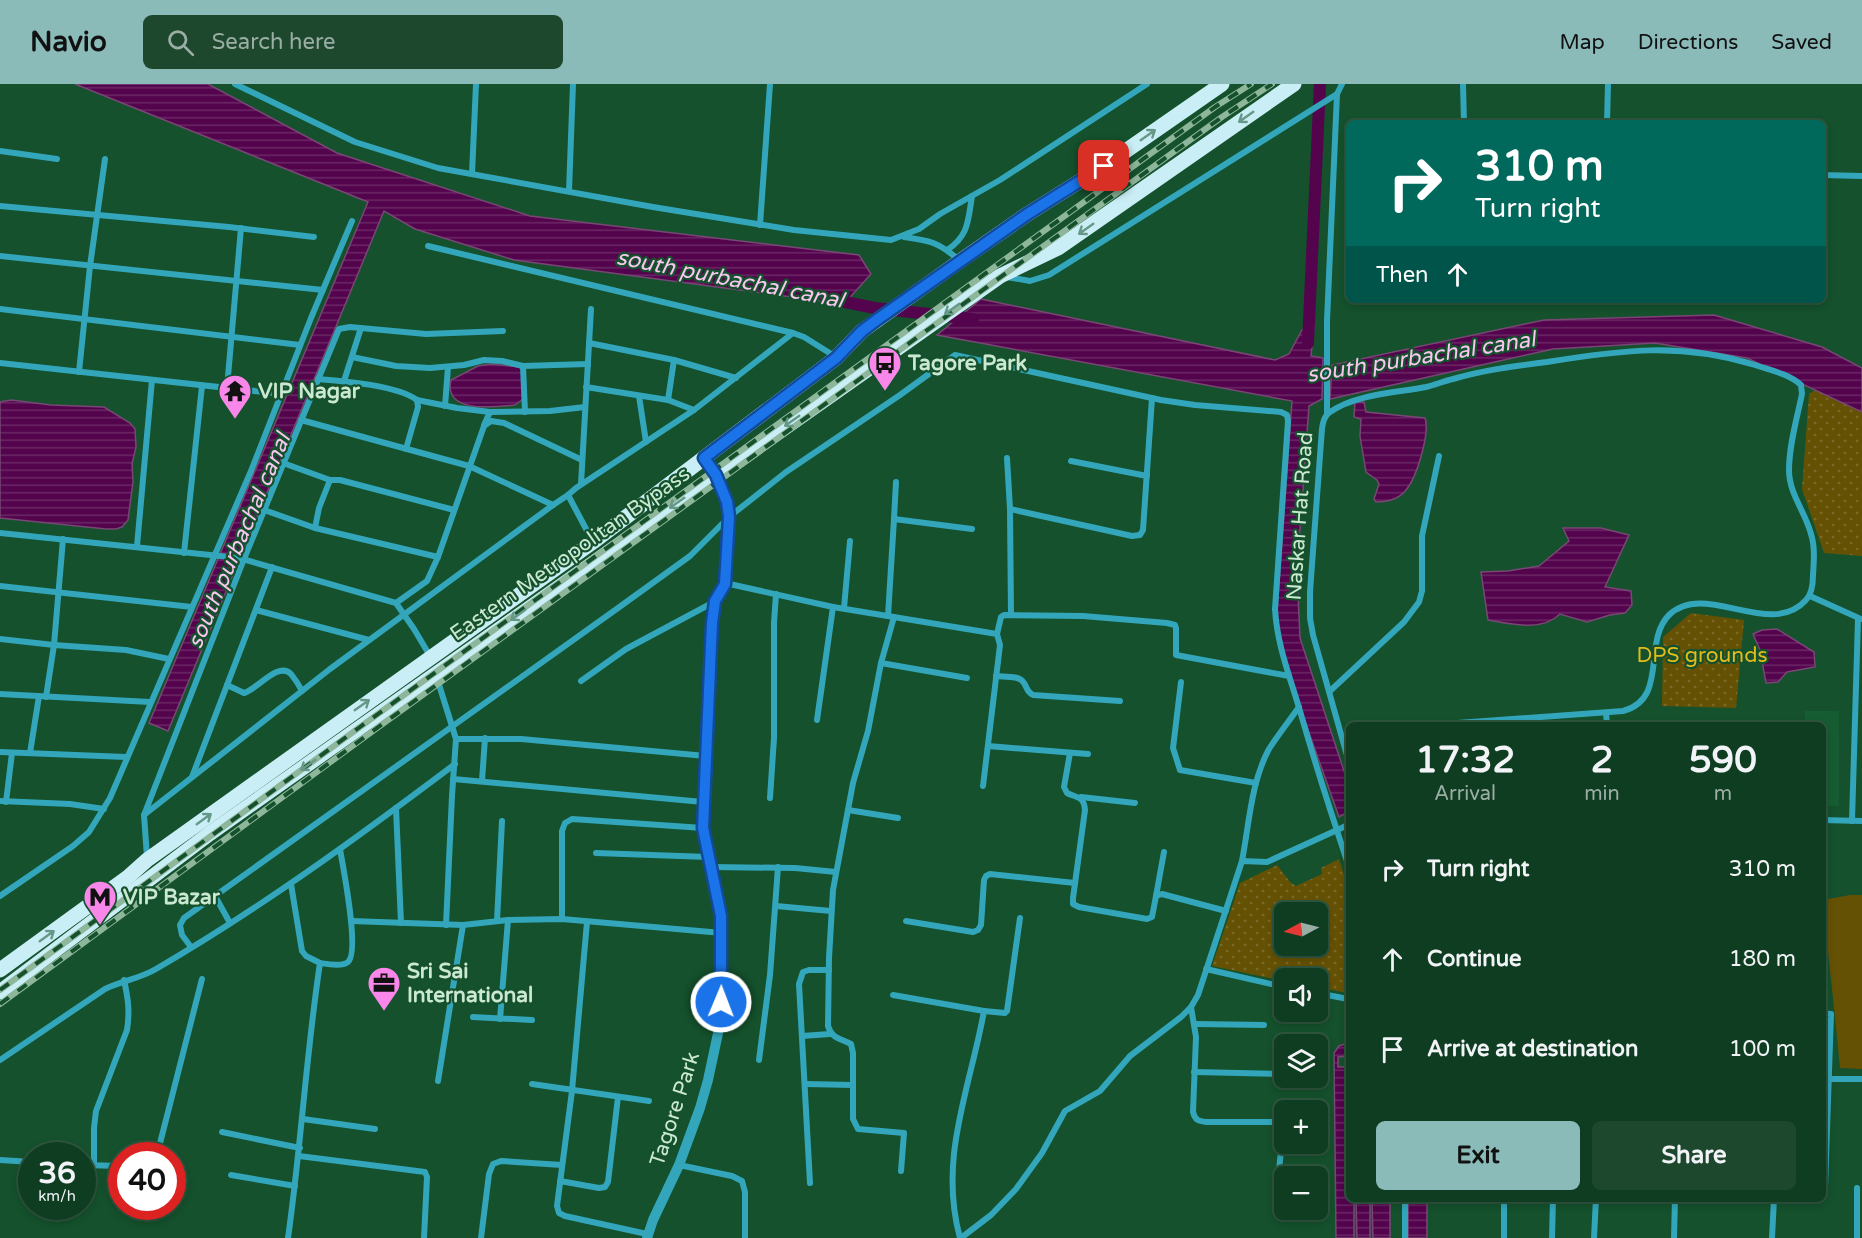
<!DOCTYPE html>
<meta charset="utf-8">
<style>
:root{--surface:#0f3d21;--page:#1d482e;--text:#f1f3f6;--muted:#9baea5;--line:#2f563f;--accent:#8bbbb9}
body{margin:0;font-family:"Varela Round",sans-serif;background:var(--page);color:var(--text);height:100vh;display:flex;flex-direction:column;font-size:22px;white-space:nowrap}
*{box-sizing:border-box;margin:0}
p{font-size:20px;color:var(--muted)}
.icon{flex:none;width:33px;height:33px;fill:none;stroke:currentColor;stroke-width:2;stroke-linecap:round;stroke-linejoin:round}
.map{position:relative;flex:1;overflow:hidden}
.details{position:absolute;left:1346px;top:638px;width:480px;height:480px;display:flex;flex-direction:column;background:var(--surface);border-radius:9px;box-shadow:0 3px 9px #0003,0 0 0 2px var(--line)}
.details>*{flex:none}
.top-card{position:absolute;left:1346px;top:36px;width:480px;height:183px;border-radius:9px;box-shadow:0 3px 9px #0003,0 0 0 2px var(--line);background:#00695c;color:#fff;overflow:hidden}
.needle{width:39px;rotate:263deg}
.tools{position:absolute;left:1274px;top:818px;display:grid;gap:12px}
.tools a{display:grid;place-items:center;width:54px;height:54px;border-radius:9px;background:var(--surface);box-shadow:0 3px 9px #0003,0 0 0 2px var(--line);font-size:30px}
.speed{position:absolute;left:18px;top:1058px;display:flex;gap:12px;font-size:30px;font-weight:700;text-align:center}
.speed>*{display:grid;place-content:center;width:78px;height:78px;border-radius:50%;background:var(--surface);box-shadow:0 3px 9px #0003,0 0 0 2px var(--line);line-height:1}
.speed small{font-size:15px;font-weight:400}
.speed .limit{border:9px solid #d22;background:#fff;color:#111}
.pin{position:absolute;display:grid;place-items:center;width:51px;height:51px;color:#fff;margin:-26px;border-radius:12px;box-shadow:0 3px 9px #0006}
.me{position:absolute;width:66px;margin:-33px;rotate:1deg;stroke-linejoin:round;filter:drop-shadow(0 0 4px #0008)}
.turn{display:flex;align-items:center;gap:21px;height:126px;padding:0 30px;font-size:27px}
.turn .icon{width:78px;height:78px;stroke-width:2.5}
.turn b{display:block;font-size:42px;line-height:51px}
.then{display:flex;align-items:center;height:57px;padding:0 30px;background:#0003;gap:12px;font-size:22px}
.eta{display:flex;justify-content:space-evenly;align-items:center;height:102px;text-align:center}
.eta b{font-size:36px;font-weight:700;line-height:42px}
.action{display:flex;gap:12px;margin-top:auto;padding:12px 30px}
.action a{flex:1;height:69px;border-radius:9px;background:var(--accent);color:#111;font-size:24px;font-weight:700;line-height:69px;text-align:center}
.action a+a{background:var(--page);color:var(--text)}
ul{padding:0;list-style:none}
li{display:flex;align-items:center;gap:18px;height:90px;padding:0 30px}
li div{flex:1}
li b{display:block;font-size:22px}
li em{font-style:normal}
header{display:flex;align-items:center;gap:36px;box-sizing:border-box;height:84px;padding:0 30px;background:var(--accent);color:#111}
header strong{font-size:28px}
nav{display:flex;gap:33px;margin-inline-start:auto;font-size:21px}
.search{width:420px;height:54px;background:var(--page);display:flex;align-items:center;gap:15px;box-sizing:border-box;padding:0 21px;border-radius:9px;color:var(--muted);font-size:22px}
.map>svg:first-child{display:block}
.built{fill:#165c32}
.grass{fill:url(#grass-dots);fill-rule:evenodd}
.garden{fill:#655104}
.water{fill:url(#water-rules);stroke:#784875;stroke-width:1.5}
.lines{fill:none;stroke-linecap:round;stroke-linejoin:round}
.canal{stroke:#54034d;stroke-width:12}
.minor{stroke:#33a6bb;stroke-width:6}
.tertiary{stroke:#33a6bb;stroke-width:10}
.primary{stroke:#caeef6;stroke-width:15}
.rail-casing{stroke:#8eb69a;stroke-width:6}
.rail{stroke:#14512c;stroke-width:4;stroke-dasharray:11;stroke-linecap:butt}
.oneway{stroke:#669887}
.route-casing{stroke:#114b97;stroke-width:15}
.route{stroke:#1a73e8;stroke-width:10}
.labels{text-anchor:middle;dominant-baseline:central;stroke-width:4.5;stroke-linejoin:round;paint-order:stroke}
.poi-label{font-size:21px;font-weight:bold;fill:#cbe9d2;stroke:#14512c;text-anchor:start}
.street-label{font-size:21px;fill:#cbe9d2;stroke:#14512c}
.park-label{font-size:21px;fill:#e4bb1b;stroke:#14512c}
.water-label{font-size:22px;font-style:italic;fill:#fac7f1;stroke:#14512c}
</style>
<header>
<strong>Navio</strong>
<div class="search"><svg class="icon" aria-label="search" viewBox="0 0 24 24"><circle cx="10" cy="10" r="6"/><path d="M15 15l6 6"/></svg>Search here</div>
<nav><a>Map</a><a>Directions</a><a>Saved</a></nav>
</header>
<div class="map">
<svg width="1862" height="1154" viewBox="0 0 1862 1154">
<defs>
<pattern id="grass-dots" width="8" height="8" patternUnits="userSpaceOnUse" patternTransform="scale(1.5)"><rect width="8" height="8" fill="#655104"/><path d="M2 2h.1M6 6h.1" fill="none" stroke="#7a6a28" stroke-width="1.8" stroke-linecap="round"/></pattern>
<pattern id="water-rules" width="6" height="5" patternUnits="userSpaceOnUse" patternTransform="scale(1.5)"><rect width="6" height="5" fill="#54034d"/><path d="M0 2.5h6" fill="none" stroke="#6b2866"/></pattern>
</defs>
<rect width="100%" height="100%" fill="#14512c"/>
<!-- built -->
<path class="built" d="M1805,627H1839V722H1823L1822,640H1805Z"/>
<!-- grass -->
<g class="grass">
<path d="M1836,291L1862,304V472L1824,469L1802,405L1809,310Z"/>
<path d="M1691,529L1744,536L1736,624L1662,622L1663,553Z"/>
<path d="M1339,775L1348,803V909L1317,903V894H1284V897L1212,882L1240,799L1277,781L1290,798L1296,802L1322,790L1321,784ZM1284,828H1317V861H1284Z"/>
</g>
<!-- garden -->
<path class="garden" d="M1850,811H1862V985L1840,984C1835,928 1828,872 1823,816Z"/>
<!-- water -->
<g class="water">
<path d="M75,0H208L337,69L530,132L859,171L871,190L844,220L514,176L415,145L384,127L168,647L149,639L368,118Z"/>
<path d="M981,215L1275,276L1289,270L1302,246L1314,243L1311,272L1323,274L1322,315L1309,322L1297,487L1300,554L1348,699V728L1339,733L1281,570L1277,527L1292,317L937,251Z"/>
<path d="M1714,231L1822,263L1862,284V328L1747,274L1655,259L1553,265L1330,315L1332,281L1544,236Z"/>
<path d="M491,280L519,283L522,286L523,315L515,321C495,323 443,330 451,296L478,282Z"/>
<path d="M11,316L51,321L104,323L130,339L135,345L136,363L132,380L133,398L128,436L122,443L116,445H106L0,434V318Z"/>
<path d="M1355,318H1364L1366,328L1425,334C1430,349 1417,393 1406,406C1399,415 1387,418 1376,418L1374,415L1379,400L1377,396L1366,388L1360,352L1361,335L1354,333Z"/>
<path d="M1563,444H1601L1629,451L1605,503L1631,507L1632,521L1625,529L1610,531L1587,538L1560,530C1542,548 1511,540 1488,536L1481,488L1508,487L1539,482L1569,457Z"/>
<path d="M1777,545L1814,568L1815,583L1787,588L1778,598L1766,599L1760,566L1753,550L1762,546Z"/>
<path d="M1348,959V972L1338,973V983H1348V1114L1354,1115V1154H1336L1334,969L1339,962Z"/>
<path d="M1356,1115H1370V1154H1357Z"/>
<path d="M1372,1115H1390V1154H1373Z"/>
<rect x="1408" y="1115" width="19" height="39"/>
</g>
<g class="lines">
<!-- canal -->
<g class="canal">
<path d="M830,215L875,224L973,235"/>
<path d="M1308,259L1320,0"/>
</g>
<!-- minor -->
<g class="minor">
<path d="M235,0L355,58L438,84L653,123L794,146L891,156L919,145L940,130L1000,96L1147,0"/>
<path d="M1463,0L1464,39"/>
<path d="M1607,39L1608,0"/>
<path d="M0,67L57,75"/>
<path d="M472,90L476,0"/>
<path d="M1822,91L1862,92"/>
<path d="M569,107L573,0"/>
<path d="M0,122L229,143L314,153"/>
<path d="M760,141L770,0"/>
<path d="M904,153C931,157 938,158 959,176"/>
<path d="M428,162L793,249"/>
<path d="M947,166C969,152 968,136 972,112"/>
<path d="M0,172L323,206"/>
<path d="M1007,193L1030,197L1049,191L1337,10"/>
<path d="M0,225L300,261"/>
<path d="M589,259L674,276L736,294"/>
<path d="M352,273L396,282L430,284L464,281L484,276L502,277L523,282L588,280"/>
<path d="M0,279L282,310"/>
<path d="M523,282L525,328"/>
<path d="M79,288L90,182L105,75"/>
<path d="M318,295C343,297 397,301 417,316L418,323L406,365"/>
<path d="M344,297L361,244"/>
<path d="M586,303L668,316L694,326"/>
<path d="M227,304L241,144"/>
<path d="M639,312L646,358"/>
<path d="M417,316L457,324L490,328"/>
<path d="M668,316L674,276"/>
<path d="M445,322L448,283"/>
<path d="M1327,329V237L1337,10L1342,0"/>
<path d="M301,336L469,382L553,421L568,411"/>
<path d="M484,341L490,328L550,327L585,323"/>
<path d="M1007,374L1010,425L1011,531"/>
<path d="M1071,377L1147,392"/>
<path d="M283,379L330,396"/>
<path d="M581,400L591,225"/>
<path d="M1010,425L1132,452L1140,451L1143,446L1152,314"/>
<path d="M264,426L315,444"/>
<path d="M894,435L896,398"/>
<path d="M0,449L239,474L396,519L414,545L430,572"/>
<path d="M593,458L568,411L576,404L694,326L793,249L804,253L836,273"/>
<path d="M137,462L152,296"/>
<path d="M184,469L202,302"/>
<path d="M438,473L315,444L319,424L330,396H340L454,426"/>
<path d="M725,499L833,523L997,550L1000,561L983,702"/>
<path d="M0,502L192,523"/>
<path d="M1810,512L1861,535"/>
<path d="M396,519L427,497L438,473L484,342L491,337L504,339L582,376"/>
<path d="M844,524L850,457"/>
<path d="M256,526L369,556"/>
<path d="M888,532L894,435L972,445"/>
<path d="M894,533L881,579L868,647L853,699L833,806L829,874L828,942C832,955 840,954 851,960L853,969V1035L858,1045L904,1049L901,1087"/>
<path d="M997,550L1001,533L1004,531L1083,532L1167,539L1175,541L1176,544V571L1289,592"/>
<path d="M0,555L54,561L126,566L169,575"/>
<path d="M881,579L967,594"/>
<path d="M436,591L456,655L452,712L446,841"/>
<path d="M996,592C1005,593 1019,591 1024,599C1028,605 1026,607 1033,611L1120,617"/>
<path d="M581,597L626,565L714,518"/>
<path d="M1181,598L1173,664L1180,686L1256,699"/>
<path d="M227,601L244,609C258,605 278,577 291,590C295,595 299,601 302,607"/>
<path d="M1330,607L1404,538L1419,518L1422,507V452L1439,372"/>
<path d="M0,610L150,618"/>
<path d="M46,613L54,561L63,455"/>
<path d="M1606,629L1607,640"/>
<path d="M817,636L833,523"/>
<path d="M456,655H521L706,672"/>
<path d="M988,662L1088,670"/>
<path d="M0,668L126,673"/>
<path d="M30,669L39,612"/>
<path d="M1070,669L1064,703L1067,709C1077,714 1084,712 1085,726L1073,814V820L1079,823L1147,835L1152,833L1156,812L1162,810L1226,827"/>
<path d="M1348,675L1313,551L1310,534V508L1321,358C1322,348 1321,334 1330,328C1357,310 1395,309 1426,303C1435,301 1444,297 1453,295C1484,286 1515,282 1547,278C1622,266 1680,258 1755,281C1770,286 1789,290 1801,301L1802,310C1797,334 1789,361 1789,386C1789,410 1805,427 1811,450C1815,462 1814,477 1813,491C1813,499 1812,510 1806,516C1770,556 1705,496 1669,531C1642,558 1669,615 1623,627L1443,640"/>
<path d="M192,693L272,483"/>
<path d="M453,695L703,718"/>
<path d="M482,697L485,654"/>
<path d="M1081,713L1135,719"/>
<path d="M770,714L774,654V539L776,510"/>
<path d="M0,717L70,720L104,725"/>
<path d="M6,718L12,669"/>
<path d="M396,724L401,839"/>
<path d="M848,726L898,734"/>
<path d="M144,731L244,475L339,245L350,243L426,250L503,247"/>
<path d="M1822,736L1862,737"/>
<path d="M1852,737L1858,535"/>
<path d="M596,769L708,773"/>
<path d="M147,773L144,731L330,585L553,421"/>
<path d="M1242,777C1249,741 1251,698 1269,665C1278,651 1289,637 1299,623"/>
<path d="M711,783L795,784L836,788"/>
<path d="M0,812L73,762L89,748L110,714L251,387L311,234L352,137"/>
<path d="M215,812L230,839"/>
<path d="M1156,812L1164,768"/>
<path d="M776,822L831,827"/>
<path d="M562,835V747L565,739L572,735L703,744"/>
<path d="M351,837L463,841L508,836L562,835L722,849"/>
<path d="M497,837L502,737"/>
<path d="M906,837L973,848L978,846L981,841L984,796L986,792L990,790L1075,799"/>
<path d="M587,838L572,1007L557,1122L559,1129L565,1132L647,1150"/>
<path d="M191,863L182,851L180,841L184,834L618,524L690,472L729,433L786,388L900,311L955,271L1161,316L1195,321L1281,328L1287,331L1288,337L1275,525C1277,561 1290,593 1300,627C1315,679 1331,729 1348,780"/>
<path d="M320,879C327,880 342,883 348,878C360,868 343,783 340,765"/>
<path d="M1206,885L1284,903"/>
<path d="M1317,909L1348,915"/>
<path d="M893,911L984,927C970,1005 938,1074 960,1154"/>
<path d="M1191,923L1196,953L1193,1028C1195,1036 1198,1037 1206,1038H1277L1282,1041L1283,1046L1276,1117"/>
<path d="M984,927L1005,929L1007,927L1020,834"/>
<path d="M1822,929L1831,930L1825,1104L1822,1108"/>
<path d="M473,933L532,936"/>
<path d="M500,935L508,836"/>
<path d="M1195,940L1264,941"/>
<path d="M802,952L830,950"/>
<path d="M0,976L105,905C122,897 141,894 156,885C261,824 358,753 455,680"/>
<path d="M759,976L770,891L778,783"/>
<path d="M1194,988L1284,990"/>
<path d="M1829,995H1862"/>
<path d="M438,997L463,841"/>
<path d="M532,1000L649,1017"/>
<path d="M805,1000L853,1001"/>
<path d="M303,1035L375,1045"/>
<path d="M222,1048L300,1064"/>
<path d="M157,1071L202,895"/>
<path d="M299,1072L425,1088L427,1093L424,1154"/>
<path d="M0,1076L32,1078"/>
<path d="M82,1081L122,1082"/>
<path d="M679,1081L732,1092L742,1097L745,1108V1154"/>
<path d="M94,1082V1044L96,1027L127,946C130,927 128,914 124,896"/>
<path d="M231,1091L295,1102"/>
<path d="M560,1097L599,1104L605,1103L608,1098L618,1013"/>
<path d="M810,1099L799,900L803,888L809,886H829"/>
<path d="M1405,1114V1154"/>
<path d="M288,1154C301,1063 306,971 320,879L306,872L302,867L291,800"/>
<path d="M481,1154L489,1090L493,1080L501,1077L562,1081"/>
<path d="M961,1154L991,1131L1016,1105L1042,1069L1065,1027L1100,1007L1130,972L1181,933L1191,923L1198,911L1242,777L1267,778L1348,741"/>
<path d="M1504,1154V1114"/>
<path d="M1552,1154L1553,1114"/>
<path d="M1594,1154L1596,1114"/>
<path d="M1674,1154L1675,1114"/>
<path d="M1772,1154L1774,1114"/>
<path d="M1857,1154V1104"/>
</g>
<!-- tertiary -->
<path class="tertiary" d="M647,1154L653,1136L679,1081L700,1024L708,996L720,940L722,873L721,832L703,744L712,539L715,517L725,499L729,433L727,418L716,391L704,374"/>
<!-- primary -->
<g class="primary">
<path d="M0,886L128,793L147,776L593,458L836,274L862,247L960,177L1026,131L1104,82L1222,0"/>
<path d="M0,908L209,750L1000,192L1058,164L1294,0"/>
</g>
<!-- rail casing -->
<g class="rail-casing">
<g id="rail">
<path d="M0,906L360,643L1215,23L1251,0"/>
<path d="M0,920L366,652L1222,33L1272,0"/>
</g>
</g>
<!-- rail -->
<use href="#rail" class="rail"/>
</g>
<!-- one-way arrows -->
<defs><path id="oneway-shaft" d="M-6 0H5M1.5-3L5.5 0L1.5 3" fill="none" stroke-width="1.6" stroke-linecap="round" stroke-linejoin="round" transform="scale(1.5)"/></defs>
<g class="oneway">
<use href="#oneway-shaft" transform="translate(1246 33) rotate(145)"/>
<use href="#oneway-shaft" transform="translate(1148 51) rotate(-35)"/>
<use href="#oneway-shaft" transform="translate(1086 145) rotate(145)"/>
<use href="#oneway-shaft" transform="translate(952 225) rotate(145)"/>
<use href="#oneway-shaft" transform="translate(792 337) rotate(145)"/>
<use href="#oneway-shaft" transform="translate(677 419) rotate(145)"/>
<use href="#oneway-shaft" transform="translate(518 531) rotate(144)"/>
<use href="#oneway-shaft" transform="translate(362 621) rotate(-35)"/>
<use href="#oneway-shaft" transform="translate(308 681) rotate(145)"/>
<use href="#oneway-shaft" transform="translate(204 735) rotate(-36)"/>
<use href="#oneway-shaft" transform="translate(47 852) rotate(-36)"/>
</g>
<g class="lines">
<!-- route casing -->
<g class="route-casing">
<path id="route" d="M721,918V832L703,744L712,539L715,517L725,500L729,433L727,418L716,391L704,374L836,274L862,247L878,235L1026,131L1104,82"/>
</g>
<!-- route -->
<use href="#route" class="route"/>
</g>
<!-- icons -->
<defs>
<g id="bus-pin" transform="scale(1.725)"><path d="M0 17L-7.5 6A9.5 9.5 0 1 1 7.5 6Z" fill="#f987e9" stroke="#14512c"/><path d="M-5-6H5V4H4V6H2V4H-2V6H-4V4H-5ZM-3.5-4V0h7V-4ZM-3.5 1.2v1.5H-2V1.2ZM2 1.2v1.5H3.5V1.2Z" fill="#111"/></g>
<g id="temple-pin" transform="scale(1.725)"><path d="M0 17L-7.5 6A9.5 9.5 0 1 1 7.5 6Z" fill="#f987e9" stroke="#14512c"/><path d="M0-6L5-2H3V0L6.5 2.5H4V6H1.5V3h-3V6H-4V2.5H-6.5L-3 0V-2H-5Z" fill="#111"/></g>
<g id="metro-pin" transform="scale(1.725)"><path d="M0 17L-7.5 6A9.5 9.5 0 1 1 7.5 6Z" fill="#f987e9" stroke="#14512c"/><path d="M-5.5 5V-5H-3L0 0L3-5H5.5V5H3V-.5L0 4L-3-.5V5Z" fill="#111"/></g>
<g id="office-pin" transform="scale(1.725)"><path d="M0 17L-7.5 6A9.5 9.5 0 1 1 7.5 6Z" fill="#f987e9" stroke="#14512c"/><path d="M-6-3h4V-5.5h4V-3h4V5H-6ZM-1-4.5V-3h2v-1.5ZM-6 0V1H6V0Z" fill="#111"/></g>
</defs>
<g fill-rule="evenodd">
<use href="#bus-pin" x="885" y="279"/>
<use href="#temple-pin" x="235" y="307"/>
<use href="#metro-pin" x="100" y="813"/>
<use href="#office-pin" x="384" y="899"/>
</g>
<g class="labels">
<!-- poi labels -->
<g class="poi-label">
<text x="908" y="279">Tagore Park</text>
<text x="258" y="307">VIP Nagar</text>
<text x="123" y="813">VIP Bazar</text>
<text x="407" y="887">Sri Sai<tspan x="407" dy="24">International</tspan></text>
</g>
<!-- street labels -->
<g class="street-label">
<text transform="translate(1300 432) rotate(-86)">Naskar Hat Road</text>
<text transform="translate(570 470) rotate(-35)">Eastern Metropolitan Bypass</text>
<text transform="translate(675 1025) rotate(-72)">Tagore Park</text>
</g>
<!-- park labels -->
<g class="park-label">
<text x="1702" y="571">DPS grounds</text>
</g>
<!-- water labels -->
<g class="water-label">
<text transform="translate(730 195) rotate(11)">south purbachal canal</text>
<text transform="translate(1421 273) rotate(-9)">south purbachal canal</text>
<text transform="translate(239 457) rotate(-67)">south purbachal canal</text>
</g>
</g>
</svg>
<div class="tools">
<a><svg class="needle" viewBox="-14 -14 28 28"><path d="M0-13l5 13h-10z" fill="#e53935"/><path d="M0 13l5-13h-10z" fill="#9baea5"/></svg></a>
<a><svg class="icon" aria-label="sound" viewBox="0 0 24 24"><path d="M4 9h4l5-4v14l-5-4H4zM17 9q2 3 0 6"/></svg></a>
<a><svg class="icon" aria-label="layers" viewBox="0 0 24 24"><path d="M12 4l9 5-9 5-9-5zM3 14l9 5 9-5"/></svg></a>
<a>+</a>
<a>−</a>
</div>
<div class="speed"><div>36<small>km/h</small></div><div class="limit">40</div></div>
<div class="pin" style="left:1104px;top:82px;background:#d93025"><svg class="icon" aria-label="arrive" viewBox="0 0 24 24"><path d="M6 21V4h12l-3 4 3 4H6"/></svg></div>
<svg class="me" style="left:721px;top:918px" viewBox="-20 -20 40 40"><circle r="17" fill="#1a73e8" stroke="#fff" stroke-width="3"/><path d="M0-11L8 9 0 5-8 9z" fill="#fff"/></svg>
<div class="top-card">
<div class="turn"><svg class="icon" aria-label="right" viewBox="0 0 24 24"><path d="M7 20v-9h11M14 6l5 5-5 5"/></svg><div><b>310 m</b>Turn right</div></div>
<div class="then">Then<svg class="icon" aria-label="ahead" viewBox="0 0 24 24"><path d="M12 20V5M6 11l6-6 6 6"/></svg></div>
</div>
<section class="details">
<div class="eta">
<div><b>17:32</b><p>Arrival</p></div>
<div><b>2</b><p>min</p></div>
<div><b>590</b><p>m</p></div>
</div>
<ul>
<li><svg class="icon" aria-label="right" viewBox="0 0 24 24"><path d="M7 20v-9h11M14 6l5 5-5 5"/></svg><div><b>Turn right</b></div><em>310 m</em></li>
<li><svg class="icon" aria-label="ahead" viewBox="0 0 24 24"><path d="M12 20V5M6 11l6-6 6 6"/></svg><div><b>Continue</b></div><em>180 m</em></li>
<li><svg class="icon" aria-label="arrive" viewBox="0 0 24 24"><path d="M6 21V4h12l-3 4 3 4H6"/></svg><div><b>Arrive at destination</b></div><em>100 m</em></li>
</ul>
<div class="action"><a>Exit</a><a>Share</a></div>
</section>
</div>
